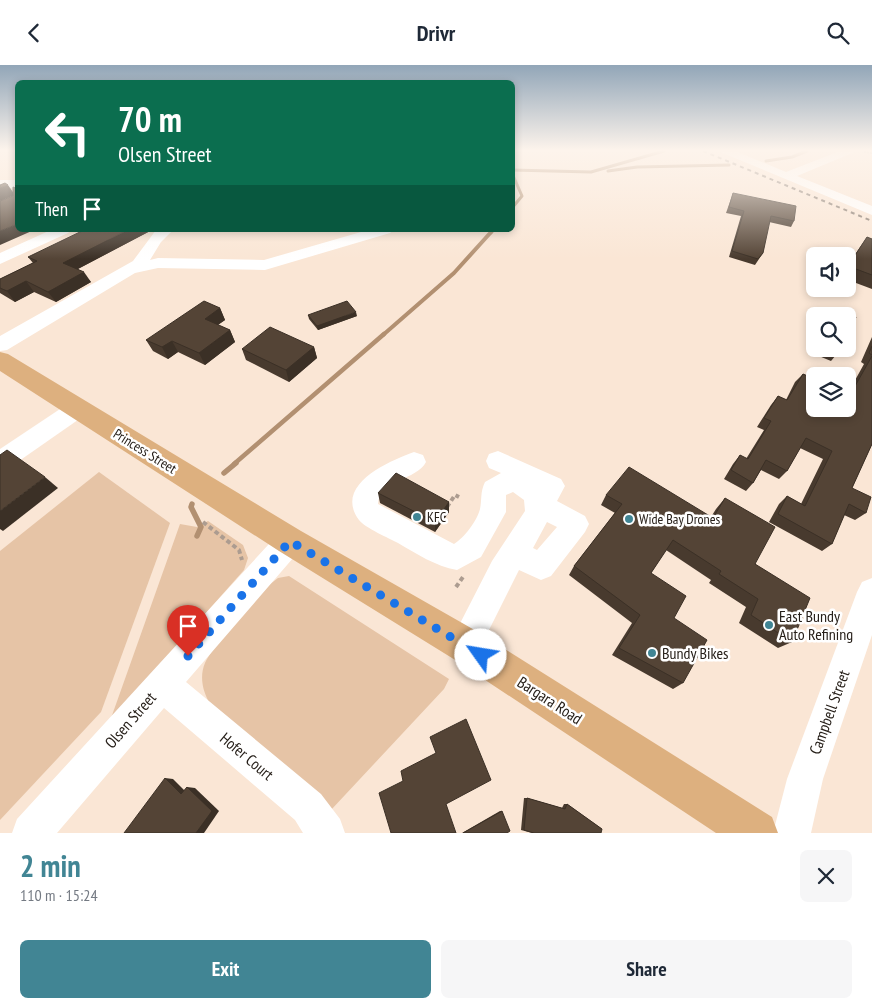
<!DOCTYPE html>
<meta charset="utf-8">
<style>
:root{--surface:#fff;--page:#f6f6f7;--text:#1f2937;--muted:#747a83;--accent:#418594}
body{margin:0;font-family:"PT Sans Narrow",sans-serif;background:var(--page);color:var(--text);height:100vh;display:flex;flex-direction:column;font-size:19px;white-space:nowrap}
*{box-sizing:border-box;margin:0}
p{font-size:16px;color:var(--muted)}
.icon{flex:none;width:28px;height:28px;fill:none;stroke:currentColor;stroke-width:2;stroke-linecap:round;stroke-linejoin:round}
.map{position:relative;height:768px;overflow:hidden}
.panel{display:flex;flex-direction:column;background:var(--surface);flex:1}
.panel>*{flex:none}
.top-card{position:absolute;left:15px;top:15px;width:500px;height:152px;border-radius:8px;box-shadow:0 2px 8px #0003;background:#0b6e4f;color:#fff;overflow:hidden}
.fabs{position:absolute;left:806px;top:182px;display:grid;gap:10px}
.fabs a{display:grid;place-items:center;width:50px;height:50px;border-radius:8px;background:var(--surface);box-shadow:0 2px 8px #0003;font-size:25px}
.pin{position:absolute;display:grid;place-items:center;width:42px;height:42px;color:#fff;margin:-51px -21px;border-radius:50% 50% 50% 0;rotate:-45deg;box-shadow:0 0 5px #0007}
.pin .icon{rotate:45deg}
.me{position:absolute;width:55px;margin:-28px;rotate:302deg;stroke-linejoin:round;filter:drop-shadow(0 0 4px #0008)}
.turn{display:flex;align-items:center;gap:18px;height:105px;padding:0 20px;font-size:22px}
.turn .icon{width:65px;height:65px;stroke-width:2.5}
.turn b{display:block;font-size:35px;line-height:42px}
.then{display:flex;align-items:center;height:48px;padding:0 20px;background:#0003;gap:10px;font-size:19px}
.round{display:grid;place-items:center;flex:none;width:52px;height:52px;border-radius:8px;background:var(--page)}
.overview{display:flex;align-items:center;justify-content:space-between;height:85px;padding:0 20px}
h1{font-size:30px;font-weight:800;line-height:38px;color:var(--accent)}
.action{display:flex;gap:10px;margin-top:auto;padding:10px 20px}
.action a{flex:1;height:58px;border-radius:8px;background:var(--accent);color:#fff;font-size:20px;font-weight:800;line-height:58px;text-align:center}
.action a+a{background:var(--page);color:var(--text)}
header{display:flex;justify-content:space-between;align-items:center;height:65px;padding:0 20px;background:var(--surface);font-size:22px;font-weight:800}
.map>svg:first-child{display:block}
.green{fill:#e6c4a6}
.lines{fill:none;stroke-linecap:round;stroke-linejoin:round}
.stream-far3{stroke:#b29071;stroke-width:3}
.stream-far2{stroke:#b29071;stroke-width:4}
.stream-far1{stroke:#b29071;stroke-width:4.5}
.stream{stroke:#b29071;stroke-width:5.5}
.path-far1{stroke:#ac9c90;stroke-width:2;stroke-dasharray:2 1;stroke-linecap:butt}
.path{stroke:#ac9c90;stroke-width:4;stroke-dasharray:4.5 3;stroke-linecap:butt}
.minor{fill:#fff;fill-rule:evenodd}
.major{fill:#ddb07f;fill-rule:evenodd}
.rail{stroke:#83766b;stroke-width:2;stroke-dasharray:4 4;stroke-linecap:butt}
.wall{fill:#483a2e}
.shaded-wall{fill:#3b3026}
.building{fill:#544436;stroke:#3b3026}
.route{stroke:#1a73e8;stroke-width:9;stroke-dasharray:0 16.2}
.poi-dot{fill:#418594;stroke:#fff;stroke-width:2}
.labels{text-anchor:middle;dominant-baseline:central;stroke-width:5;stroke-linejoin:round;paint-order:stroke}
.street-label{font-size:14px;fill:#27201a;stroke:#fff}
.poi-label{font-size:14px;fill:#27201a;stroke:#fff;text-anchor:start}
.near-poi-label{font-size:16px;fill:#27201a;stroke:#fff;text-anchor:start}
.near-street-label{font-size:16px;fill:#27201a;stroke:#fff}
</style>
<header><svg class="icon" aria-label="back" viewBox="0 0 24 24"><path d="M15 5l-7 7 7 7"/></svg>Drivr<svg class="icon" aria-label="search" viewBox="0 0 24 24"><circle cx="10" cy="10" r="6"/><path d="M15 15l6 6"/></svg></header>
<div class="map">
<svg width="872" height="768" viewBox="0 0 872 768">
<rect width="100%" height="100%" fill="#fae6d5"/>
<!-- green -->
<g class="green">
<path d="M99,407L170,458L101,647L0,755V486Z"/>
<path d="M208,456L243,480L248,493L244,505L110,656L180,459L197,462Z"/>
<path d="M289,511L449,614L444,624L331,745L210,639C203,627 199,612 205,598C214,578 253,539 269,520L278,513Z"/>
</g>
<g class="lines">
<!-- stream-far3 -->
<g class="stream-far3">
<path d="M766,96L792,92L807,86"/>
<path d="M512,105L591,107L664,86"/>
<path d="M608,106L637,102L729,100"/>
<path d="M512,108L522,131L512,143"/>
<path d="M491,168L493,165"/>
</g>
<!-- stream-far2 -->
<path class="stream-far2" d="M383,270L454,208L492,166"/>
<!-- stream-far1 -->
<path class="stream-far1" d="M234,399L384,269"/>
<!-- stream -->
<g class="stream">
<path d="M224,408L236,398"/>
<path d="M192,439L191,442L201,462L197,471"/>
</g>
<!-- path-far1 -->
<path class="path-far1" d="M864,87L872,88"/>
<!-- path -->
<g class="path">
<path d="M447,442L455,430L459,432"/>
<path d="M203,457L239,485L242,495"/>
<path d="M456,522L463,512"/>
</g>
<!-- minor -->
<g class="minor">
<path d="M718,86H735L786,107L840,86H857L797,111L872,141V150Z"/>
<rect x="0" y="115" width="18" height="8"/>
<path d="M51,165H71L68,168L0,199V188Z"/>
<path d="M156,165H173L161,177L150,195L158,193L264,195L368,165H393L390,168L265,205L158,203L135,208L7,285L0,286V271L133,196Z"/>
<path d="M77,336L85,338L88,344L85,350L9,403L0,406V384L69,338Z"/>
<path d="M498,386L561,414L565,421L557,436L585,451L589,459L585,467L551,511L541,515L519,505L476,591L465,596L454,591L449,580L492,496L525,446L524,435L513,427L506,430V447L481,492L457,505C435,501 417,489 398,478C389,473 365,463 359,455C333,420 389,396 414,387L423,390L426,397C417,415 379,415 378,439L454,479C464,473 477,456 480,444C482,435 480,427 485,417L501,408L489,403L486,396L489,389ZM547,457L557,462L537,485L533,483Z"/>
<path d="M290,464L300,467L304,476L300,485L186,617L321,729L340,754L345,768H303L295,755L164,643L57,768H12L17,754L280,467Z"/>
<path d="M872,513V570L823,714L811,768H773L787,714L857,527L862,517Z"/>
</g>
<!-- major -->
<path class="major" d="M0,287L8,289L301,466L478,567L772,752L778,768H716L452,593L279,486L0,306Z"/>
<!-- rail -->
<path class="rail" d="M703,86L872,156"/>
</g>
<!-- wall -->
<g class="wall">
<path d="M733,128L794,156L791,162L769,157L763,188L755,200L729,192L741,151L726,148Z"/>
<path d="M152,165L78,204L91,217L56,237L34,227L15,237L0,228V214L33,198L28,192Z"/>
<path d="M867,172L872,174V224L848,215V200Z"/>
<path d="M220,243L225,255L218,260L230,265L235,277L205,300L178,287L168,294L153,286L146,275Z"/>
<path d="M308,250L357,251L318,265L309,254Z"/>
<path d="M872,272V379L852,423L866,448L855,455L844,450L832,479L822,486L769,457L779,439L787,431L801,439L823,394L800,383L787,406L779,414L761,405L753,418L746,426L724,414L733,399L740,390L746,394L764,365L757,362L771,340L778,331L786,335L795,317L803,309L848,328L864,299L861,297Z"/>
<path d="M314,282L317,293L289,317L246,295L242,284Z"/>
<path d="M816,284H841L831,296L814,289Z"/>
<path d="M378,428L449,437V447L435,467L380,438Z"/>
<path d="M606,430L711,452L716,444L725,433L792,577L778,583L739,558L746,542L709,518L711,515L666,485L651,508L674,553L683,618L673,624L612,590L632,558L569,510L574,501L615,448L601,440Z"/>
<path d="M524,733H527L562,743L564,739H567L602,764L532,768L521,765Z"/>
<path d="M500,746H502L507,768H462Z"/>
</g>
<!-- shaded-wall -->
<g class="shaded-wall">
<path d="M8,120L15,130L0,136V123Z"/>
<path d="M18,159V165H34L0,180V166Z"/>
<path d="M128,165H152L70,208L63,198Z"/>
<path d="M84,207L91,217L56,237L48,227Z"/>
<path d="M26,216L34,227L15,237L7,226Z"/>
<path d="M220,243L225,255L210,265L205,254Z"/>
<path d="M356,247L357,251L318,265L317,261Z"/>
<path d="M230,265L235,277L205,300L199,288Z"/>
<path d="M172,276L178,287L168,294L162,282Z"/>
<path d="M314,282L317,293L289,317L286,305Z"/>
<path d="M45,412L58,423L3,466L0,464V446Z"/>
<path d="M449,437V447L435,467V457Z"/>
<path d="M165,713L173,714L189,730L181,729Z"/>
<path d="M187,722L195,723L219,746L204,768H196Z"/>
</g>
<!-- building -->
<g class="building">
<path d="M5,118L8,120L0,123V120Z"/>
<path d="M13,122L18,124V159L0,166V136L13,131Z"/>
<path d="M733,128L796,141L794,156L771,151L763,188L758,194L732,186L744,146L729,142Z"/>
<path d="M84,165H128L63,198L84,207L48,227L26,216L7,226L0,223V214L37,196L28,192Z"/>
<path d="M867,172L872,174V210L848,201Z"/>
<path d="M204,236L220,243L205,254L230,265L199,288L172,276L162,282L146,275Z"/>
<path d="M347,236L356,247L317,261L308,250Z"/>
<path d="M839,246L856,252L848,270V251H837Z"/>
<path d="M270,262L314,282L286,305L242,284Z"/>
<path d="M872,281V290L869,288Z"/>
<path d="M872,291V379L852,423L871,432L866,448L849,439L832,479L778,449L787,431L805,441L832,386L806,373L787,406L766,395L753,418L731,405L740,390L748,394L771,356L764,353L778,331L787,335L803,309L815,314V344H848V328L850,330Z"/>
<path d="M7,385L45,412L0,446V390Z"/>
<path d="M629,402L713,453L725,433L775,462L755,499L810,533L792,577L751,550L758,534L719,509L721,506L673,475L651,508L686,531L674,553L707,575L683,618L619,583L640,550L574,501L622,439L606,430Z"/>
<path d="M396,408L449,437L435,457L378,428Z"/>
<path d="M466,654L491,715L446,739L456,768H391L379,728L403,716L401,706L436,688L430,672Z"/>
<path d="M165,713L181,729L187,722L212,746L196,768H124Z"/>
<path d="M527,733L565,744L567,739L602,764L601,768H534L524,765Z"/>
<path d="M502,746L510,766L507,768H463Z"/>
</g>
<!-- sky -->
<linearGradient id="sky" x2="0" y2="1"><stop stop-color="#92a6b8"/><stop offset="0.44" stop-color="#fdf4ec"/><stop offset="1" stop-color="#fdf4ec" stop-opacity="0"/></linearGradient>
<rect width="872" height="194" fill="url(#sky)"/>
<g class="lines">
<!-- route -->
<path class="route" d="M188,591L290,476L481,590"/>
</g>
<!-- markers -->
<g class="poi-dot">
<circle cx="417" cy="452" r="5"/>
<circle cx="629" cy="454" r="5"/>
<circle cx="769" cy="560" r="5"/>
<circle cx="652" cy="588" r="5"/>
</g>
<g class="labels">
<!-- street labels -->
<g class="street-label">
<text transform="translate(145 386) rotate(32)">Princess Street</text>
</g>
<!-- poi labels -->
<g class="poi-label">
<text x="427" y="452">KFC</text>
<text x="639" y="454">Wide Bay Drones</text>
</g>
<!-- near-poi labels -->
<g class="near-poi-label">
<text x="779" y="551">East Bundy<tspan x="779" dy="18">Auto Refining</tspan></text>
<text x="662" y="588">Bundy Bikes</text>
</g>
<!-- near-street labels -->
<g class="near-street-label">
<text transform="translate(550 635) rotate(33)">Bargara Road</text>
<text transform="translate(829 647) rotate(-70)">Campbell Street</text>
<text transform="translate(130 655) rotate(-49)">Olsen Street</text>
<text transform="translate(247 691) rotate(40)">Hofer Court</text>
</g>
</g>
</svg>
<div class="fabs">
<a><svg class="icon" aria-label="sound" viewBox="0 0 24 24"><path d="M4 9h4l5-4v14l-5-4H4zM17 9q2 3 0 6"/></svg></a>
<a><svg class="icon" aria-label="search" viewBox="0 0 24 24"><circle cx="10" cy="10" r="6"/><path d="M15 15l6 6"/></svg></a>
<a><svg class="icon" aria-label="layers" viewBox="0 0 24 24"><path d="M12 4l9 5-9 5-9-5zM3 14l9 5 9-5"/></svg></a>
</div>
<div class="pin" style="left:188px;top:591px;background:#d93025"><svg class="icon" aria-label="arrive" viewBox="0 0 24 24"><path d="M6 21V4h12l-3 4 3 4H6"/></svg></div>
<svg class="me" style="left:481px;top:590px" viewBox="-20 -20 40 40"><circle r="19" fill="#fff"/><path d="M0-13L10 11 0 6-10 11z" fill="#1a73e8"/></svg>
<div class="top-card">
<div class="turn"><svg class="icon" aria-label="left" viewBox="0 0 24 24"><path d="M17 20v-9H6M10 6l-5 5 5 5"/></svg><div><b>70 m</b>Olsen Street</div></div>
<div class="then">Then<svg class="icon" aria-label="arrive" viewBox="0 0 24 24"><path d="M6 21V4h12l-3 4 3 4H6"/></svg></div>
</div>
</div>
<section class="panel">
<div class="overview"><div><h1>2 min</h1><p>110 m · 15:24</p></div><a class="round"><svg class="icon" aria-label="close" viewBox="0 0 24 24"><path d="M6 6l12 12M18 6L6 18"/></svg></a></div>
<div class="action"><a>Exit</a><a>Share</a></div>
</section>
